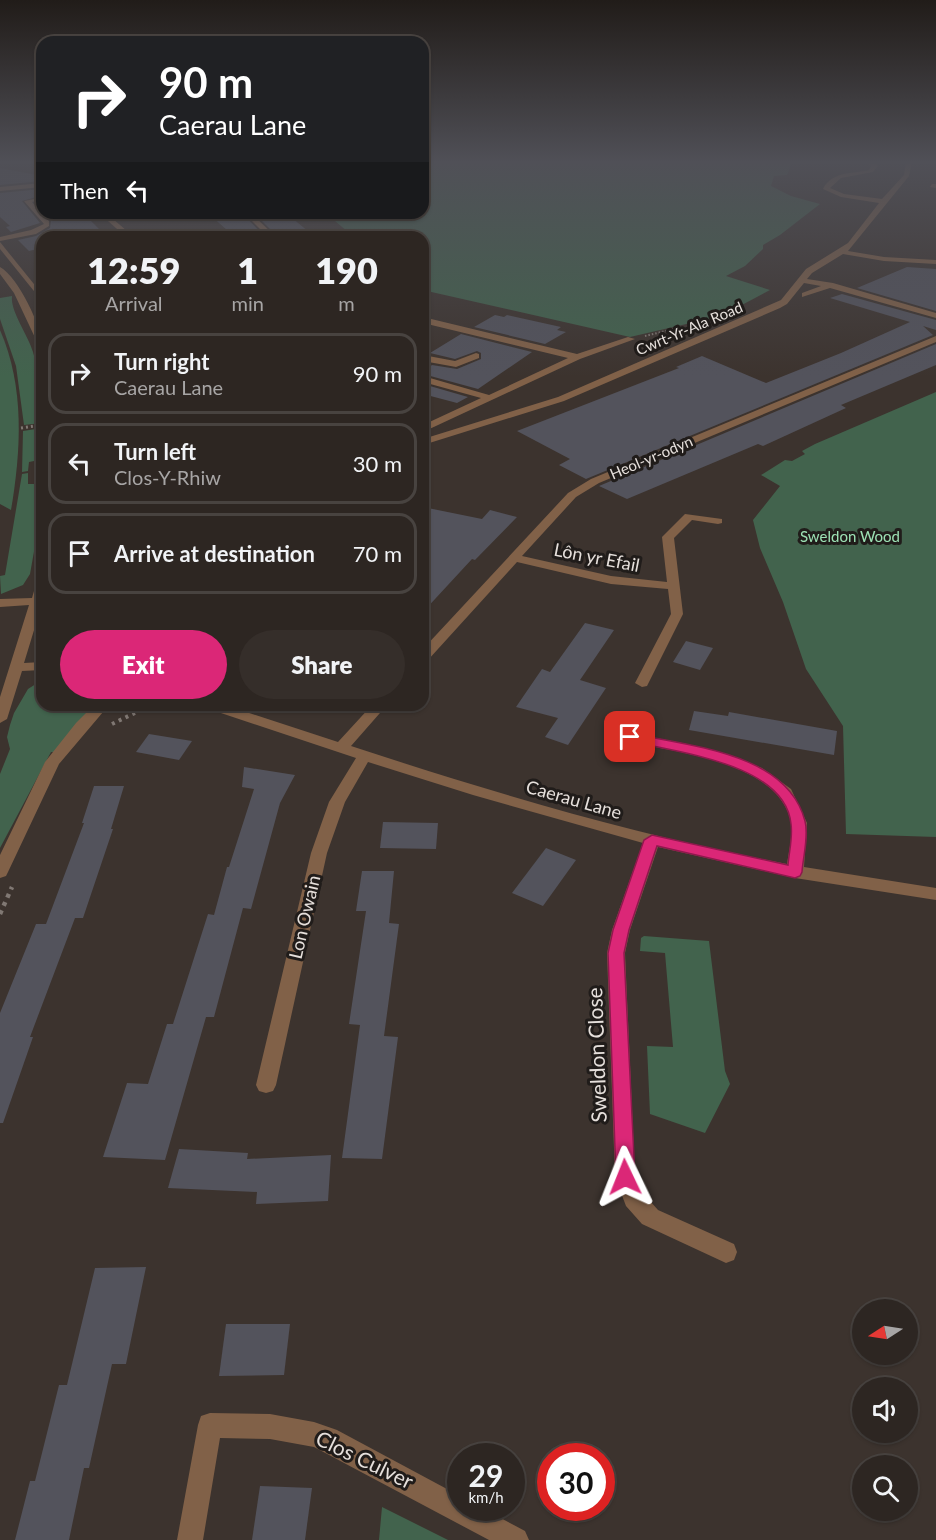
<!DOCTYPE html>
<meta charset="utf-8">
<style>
:root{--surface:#2d2622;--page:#352e2a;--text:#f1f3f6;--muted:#a7a5a5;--line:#484340;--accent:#db2777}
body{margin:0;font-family:Lato,sans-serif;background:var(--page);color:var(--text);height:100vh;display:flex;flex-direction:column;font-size:22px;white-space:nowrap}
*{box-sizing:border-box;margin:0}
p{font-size:20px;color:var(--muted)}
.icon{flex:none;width:33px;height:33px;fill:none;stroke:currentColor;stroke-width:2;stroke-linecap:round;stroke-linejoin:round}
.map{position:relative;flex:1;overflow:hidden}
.side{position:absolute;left:36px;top:231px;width:393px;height:480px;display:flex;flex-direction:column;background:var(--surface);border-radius:18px;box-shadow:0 2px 4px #0004,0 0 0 2px var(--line)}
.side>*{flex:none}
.guide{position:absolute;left:36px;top:36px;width:393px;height:183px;border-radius:18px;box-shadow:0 2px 4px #0004,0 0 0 2px var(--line);background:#202124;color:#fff;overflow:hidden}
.needle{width:39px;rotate:258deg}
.fabs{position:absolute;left:852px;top:1299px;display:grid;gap:12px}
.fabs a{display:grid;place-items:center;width:66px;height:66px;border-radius:50%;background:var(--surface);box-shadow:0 2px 4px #0004,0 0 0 2px var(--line);font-size:30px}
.speed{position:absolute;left:447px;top:1443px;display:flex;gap:12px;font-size:30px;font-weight:700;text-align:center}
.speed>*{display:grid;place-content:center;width:78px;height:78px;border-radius:50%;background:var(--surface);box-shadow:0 2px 4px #0004,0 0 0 2px var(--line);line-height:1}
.speed small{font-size:15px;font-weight:400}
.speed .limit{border:9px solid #d22;background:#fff;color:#111}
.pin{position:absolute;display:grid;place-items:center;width:51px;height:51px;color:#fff;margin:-26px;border-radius:12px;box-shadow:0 3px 9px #0006}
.me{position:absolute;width:66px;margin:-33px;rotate:358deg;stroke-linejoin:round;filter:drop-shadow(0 0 4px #0008)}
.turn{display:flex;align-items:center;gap:21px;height:126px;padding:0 24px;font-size:27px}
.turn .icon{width:78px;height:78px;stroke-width:2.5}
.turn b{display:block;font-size:42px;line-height:51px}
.then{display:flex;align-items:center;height:57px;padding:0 24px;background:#0003;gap:12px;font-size:22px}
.eta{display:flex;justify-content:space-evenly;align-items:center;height:102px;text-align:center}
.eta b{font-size:36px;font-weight:800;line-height:42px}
.action{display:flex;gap:12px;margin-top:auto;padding:12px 24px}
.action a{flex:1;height:69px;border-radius:36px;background:var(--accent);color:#fff;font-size:24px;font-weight:800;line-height:69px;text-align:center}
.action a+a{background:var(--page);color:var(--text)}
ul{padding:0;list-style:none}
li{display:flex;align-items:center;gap:18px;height:81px;margin:0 12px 9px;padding:0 12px;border:3px solid var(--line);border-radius:18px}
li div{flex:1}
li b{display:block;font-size:22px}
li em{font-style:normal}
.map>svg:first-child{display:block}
.green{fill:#42634d}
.building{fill:#53535c}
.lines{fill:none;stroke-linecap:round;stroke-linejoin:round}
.path-far3{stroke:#807873;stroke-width:2;stroke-dasharray:1.5 2;stroke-linecap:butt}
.path-far2{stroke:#807873;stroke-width:3;stroke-dasharray:2 3;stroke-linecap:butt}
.path-far1{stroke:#807873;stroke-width:4;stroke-dasharray:3 4.5;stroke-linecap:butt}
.path{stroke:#807873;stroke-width:4.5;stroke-dasharray:4 5;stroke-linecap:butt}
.minor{fill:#816148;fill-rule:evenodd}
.route{fill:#db2777;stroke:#8e194d;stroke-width:1.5}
.labels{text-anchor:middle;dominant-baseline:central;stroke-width:6;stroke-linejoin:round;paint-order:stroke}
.far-street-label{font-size:15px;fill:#e6e0dc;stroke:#201c1a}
.far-park-label{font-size:15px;fill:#9ce1b4;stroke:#201c1a}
.street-label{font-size:18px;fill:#e6e0dc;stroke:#201c1a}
.near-street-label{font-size:21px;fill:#e6e0dc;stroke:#201c1a}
</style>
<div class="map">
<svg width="936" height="1540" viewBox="0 0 936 1540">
<rect width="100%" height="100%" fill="#3c332e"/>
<!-- green -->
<g class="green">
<path d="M423,162H792L787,175L774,176L771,186L791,196L820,204L780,235L763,245V249L745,266L726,276L770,290L721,316L630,337L427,291L423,293V237H354L335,221L348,213H423Z"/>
<path d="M12,296C10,311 28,335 33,352C40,376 42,398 42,423L24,425L16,366L0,319V298Z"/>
<path d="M0,330C25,387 21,451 11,510L0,504Z"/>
<path d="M936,392V837L846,834L843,726L806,669L783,602L760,548L753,520L780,486L761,475L785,460L792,461L805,454L802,451L815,444Z"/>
<path d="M42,428V449L34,461L29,462L28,471L22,472L23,431Z"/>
<path d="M28,473V484H35L42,498V507L30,574L23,585L1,594L0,576L5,575L22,474Z"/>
<path d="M42,680V705H97L54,752H51L0,848V774L10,749L7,737L10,725L14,713L28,689Z"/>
<path d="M644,936L709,941L725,1071L730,1084L705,1133L650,1114L647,1046L673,1047L665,953L640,951L641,938Z"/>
<path d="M382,1507L448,1540H379Z"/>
</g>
<!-- building -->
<g class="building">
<path d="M0,168L42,176V181L0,185Z"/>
<path d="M42,189V197L40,196L22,201L40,223L11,232L6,227L10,226L0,217V193Z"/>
<path d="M45,213H83L103,233L76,237H42V248L29,251L18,240L36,236L50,228L51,221Z"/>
<path d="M211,213H242L265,237H235L211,216L213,215Z"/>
<path d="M254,213H286L315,237H278Z"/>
<path d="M907,267L936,269V311L857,288Z"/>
<path d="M842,294L936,320V330L923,326L933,335L586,479L559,465L570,459L517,431L679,368L676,367L702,356L766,383L841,353L910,322L830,298Z"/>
<path d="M495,315L504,317L507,315L561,327L557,330L566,332L545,344L474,327Z"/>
<path d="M461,334L532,352L478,389L423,374V371L432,365L457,369L481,359V353L477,351L455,359L430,353Z"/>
<path d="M936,344V365L841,405L846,408L763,446L758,444L627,499L599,486Z"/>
<path d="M423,384L468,397L457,403L423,394Z"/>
<path d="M423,507L482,519L490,510L517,517L475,560L472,559L423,612Z"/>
<path d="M585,623L614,630L580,680L606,688L568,745L545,737L558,718L516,707L542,669L550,672Z"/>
<path d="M686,641L713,648L700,670L673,662Z"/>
<path d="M694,711L728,716L729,712L837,731L834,755L689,730Z"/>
<path d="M149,734L192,741L179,760L136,752Z"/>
<path d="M244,767L295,775L280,803L251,909L243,908L214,1017H206L165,1160L103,1157L127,1083L148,1084L167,1024H173L208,914L214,915L227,867H229L254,789L242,787Z"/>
<path d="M94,786H124L111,829H113L83,918H75L30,1037H33L3,1123H0V1013L36,924H46L84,823H82Z"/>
<path d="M383,822L438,823L436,849L380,848Z"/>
<path d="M546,848L576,860L543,906L512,893Z"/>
<path d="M362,871H394L389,923L399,924L384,1036L398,1037L382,1159L342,1158L360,1025L349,1024L366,911H356Z"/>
<path d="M179,1149L248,1153L247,1159L331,1155L328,1201L256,1204L257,1192L168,1188Z"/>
<path d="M146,1267L126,1364H112L89,1468H84L69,1540H15L30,1481H35L59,1385H67L95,1268Z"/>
<path d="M226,1324H290L284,1375L219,1376Z"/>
<path d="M260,1486L312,1488L305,1540H252Z"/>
</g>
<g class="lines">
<!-- path-far3 -->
<path class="path-far3" d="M645,336L682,327"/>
<!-- path-far2 -->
<path class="path-far2" d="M21,428L42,425"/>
<!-- path-far1 -->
<path class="path-far1" d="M112,724L151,705"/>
<!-- path -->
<path class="path" d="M0,914L12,887"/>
<!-- minor -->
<g class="minor">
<path d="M866,162H873L878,166L873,172L841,178L830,188L844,194L882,199L904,175L906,162H912L909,176L848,251L884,257L936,260V264L884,261L843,254L812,273L807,279L833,283L936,313V318L830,288L802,297V293L821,286L804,283L787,304L780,308L564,401L423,445V439L558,397L781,300L806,269L848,243L879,203L841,197L823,189C832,171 852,174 869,170L871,166Z"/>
<path d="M42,183V187L0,191V187Z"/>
<path d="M932,184H936V188L930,187Z"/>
<path d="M40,198V200L32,202L49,221V226L36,234L0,241V237L31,230L44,224L24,201Z"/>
<path d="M99,213H106L134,237H126Z"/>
<path d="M244,213H251L276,237H268Z"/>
<path d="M0,242L42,294V301L0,249Z"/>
<path d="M0,267C18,277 42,326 42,347L38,344L14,293L0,274Z"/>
<path d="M423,317L577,354L628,337L635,339L580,359L423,432V425L481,398L423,382V376L489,395L568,358L423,323Z"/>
<path d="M423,333H429L430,335L423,340Z"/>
<path d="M936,336V342L599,483L576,497L522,556L611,576L667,582L662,537L685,514L722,519V523L718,524L692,520L674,538L683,614L647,686L642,687L635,683L671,614L668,589L611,584L517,562L428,660L423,661V649L568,493L591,479Z"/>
<path d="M476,353L479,354V358L456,367L423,361V355L455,361Z"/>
<path d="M42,580V604L24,663L42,662V670L22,671L7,719L0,723V697L29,605L0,607V599L32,598L36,584Z"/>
<path d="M94,705H109L59,764L8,872L6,876L0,878V855L45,762L76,723Z"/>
<path d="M204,705H225L338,742L372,705H387L351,746C494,793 639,836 787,864C789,851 793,834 791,822C778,762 679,753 630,742L623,737L630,732L731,756L762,768L791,789L807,823L804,867L936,888V900L795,878L658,847L630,930L625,953L635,1177L642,1192L658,1210L734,1244L737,1252L734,1260L726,1263L642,1224L626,1206L615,1177L607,953L612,930L643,843L473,795L368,762L345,802L327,853L276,1085L273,1091L266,1093L259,1091L256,1085L311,853L329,802L356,758L206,708Z"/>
<path d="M210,1413L270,1414L314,1422L337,1430L460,1496V1508H482L525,1531L529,1540H489L314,1447L270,1439L220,1438L203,1540H177L198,1425L201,1416Z"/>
</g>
</g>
<!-- sky -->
<linearGradient id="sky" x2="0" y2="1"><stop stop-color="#211c19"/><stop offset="0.43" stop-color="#505057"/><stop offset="1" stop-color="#505057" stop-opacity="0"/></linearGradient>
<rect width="936" height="377" fill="url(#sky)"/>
<!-- route -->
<path class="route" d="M630,733C688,746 787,752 805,821C809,836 803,857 802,872L800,876L795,878L657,846L629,930L624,953L635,1177L632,1183L625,1186L618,1183L616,1177L608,953L613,930L644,840L652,835L788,865C789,852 793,837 791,824C785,762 672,752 625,740L623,737L625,734Z"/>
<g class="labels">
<!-- far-street labels -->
<g class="far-street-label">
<text transform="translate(689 328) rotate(-23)">Cwrt-Yr-Ala Road</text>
<text transform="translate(651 457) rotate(-23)">Heol-yr-odyn</text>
</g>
<!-- far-park labels -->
<g class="far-park-label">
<text x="850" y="536">Sweldon Wood</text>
</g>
<!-- street labels -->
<g class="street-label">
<text transform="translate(597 557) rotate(11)">Lôn yr Efail</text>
<text transform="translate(574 799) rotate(16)">Caerau Lane</text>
<text transform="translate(304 917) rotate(-77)">Lon Owain</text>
</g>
<!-- near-street labels -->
<g class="near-street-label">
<text transform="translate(596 1055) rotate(-92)">Sweldon Close</text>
<text transform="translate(365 1459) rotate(26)">Clos Culver</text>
</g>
</g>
</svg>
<div class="fabs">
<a><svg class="needle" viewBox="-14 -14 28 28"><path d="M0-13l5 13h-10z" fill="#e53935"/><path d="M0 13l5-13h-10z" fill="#a7a5a5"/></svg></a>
<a><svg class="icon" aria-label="sound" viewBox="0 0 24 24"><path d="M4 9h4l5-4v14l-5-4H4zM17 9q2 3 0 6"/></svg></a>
<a><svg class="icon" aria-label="search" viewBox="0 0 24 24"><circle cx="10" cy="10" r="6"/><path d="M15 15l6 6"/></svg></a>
</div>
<div class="speed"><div>29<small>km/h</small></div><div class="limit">30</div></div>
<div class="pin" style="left:630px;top:737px;background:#d93025"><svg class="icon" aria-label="arrive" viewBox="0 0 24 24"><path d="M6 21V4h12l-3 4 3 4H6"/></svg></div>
<svg class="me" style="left:625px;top:1177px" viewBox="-20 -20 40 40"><path d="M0-17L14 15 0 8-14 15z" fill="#db2777" stroke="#fff" stroke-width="4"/></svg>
<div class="guide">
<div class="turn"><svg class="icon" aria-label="right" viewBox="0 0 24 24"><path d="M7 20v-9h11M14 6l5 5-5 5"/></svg><div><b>90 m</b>Caerau Lane</div></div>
<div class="then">Then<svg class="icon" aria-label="left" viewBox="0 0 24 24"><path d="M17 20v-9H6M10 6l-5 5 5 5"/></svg></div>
</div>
<section class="side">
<div class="eta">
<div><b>12:59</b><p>Arrival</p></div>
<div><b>1</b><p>min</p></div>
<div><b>190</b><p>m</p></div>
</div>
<ul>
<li><svg class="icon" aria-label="right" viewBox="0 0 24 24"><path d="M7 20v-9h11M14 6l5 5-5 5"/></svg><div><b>Turn right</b><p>Caerau Lane</p></div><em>90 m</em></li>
<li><svg class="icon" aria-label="left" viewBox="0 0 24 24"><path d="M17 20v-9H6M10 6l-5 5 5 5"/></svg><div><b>Turn left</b><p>Clos-Y-Rhiw</p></div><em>30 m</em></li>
<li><svg class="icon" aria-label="arrive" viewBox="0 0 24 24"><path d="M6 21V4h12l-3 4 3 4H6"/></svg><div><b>Arrive at destination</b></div><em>70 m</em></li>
</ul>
<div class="action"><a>Exit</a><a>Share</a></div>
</section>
</div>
